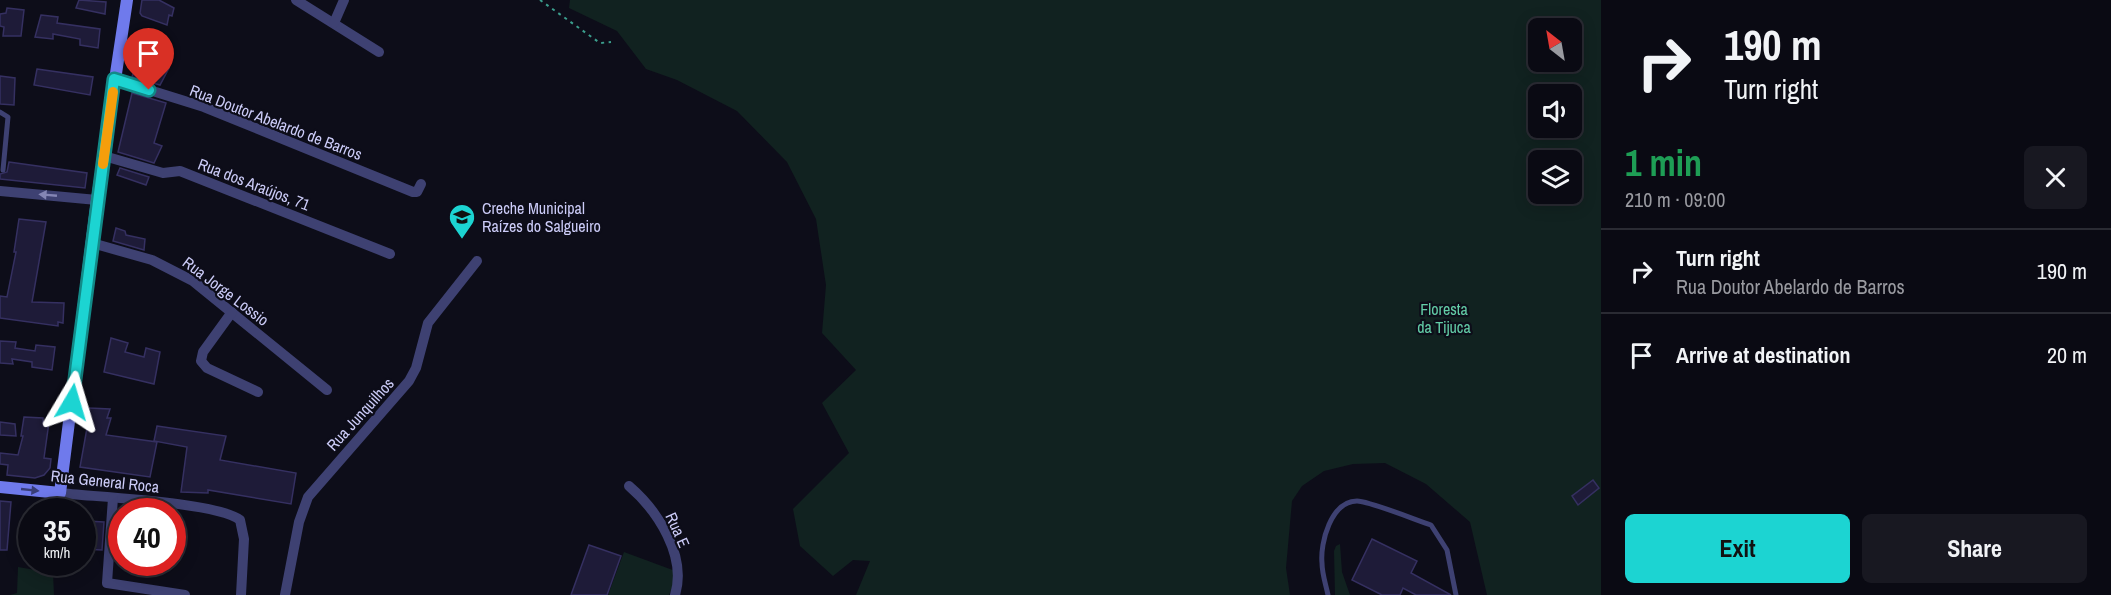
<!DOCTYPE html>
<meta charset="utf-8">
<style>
:root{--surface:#0a0a13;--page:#181821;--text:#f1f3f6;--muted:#999aa0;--line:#2a2b33;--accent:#1cd4d2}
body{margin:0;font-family:"Archivo Narrow",sans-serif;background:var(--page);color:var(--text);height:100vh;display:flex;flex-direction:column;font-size:22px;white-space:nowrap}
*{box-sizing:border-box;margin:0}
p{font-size:20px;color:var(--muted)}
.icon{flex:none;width:33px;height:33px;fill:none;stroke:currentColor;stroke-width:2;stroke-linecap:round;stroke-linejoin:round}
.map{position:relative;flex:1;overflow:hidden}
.side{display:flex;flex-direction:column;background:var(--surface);width:510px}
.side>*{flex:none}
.hud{background:#0a0a13;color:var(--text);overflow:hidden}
.needle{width:39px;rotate:329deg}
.fabs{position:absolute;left:1528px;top:18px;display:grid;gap:12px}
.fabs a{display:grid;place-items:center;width:54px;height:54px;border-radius:9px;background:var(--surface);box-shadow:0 3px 15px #0003,0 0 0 2px var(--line);font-size:30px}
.speed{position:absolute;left:18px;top:498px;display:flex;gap:12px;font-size:30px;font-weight:700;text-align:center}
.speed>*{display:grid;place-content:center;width:78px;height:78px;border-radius:50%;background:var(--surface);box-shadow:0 3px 15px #0003,0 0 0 2px var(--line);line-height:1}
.speed small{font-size:15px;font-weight:400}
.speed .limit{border:9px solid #d22;background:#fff;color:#111}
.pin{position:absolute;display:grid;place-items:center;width:51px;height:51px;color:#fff;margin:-62px -26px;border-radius:50% 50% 50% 0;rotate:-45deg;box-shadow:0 0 6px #0007}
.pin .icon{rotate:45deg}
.me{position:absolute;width:66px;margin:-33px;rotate:7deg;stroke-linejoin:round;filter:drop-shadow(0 0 4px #0008)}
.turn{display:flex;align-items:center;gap:21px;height:126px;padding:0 24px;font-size:27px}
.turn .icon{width:78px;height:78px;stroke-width:2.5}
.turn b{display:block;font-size:42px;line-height:51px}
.round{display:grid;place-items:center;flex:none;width:63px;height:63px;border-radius:9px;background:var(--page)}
.headline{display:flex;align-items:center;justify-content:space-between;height:102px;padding:0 24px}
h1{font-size:36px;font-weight:700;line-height:45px;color:#1e9e55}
.cta{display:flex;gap:12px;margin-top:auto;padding:12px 24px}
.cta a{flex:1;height:69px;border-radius:9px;background:var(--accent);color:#111;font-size:24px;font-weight:700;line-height:69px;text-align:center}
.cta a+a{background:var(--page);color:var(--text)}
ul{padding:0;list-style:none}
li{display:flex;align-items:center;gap:18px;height:84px;padding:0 24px;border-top:2px solid var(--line)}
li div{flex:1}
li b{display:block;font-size:22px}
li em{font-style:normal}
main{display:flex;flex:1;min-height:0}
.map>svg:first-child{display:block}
.green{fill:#112220;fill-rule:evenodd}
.building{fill:#1e1b38;stroke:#353061;stroke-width:1.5}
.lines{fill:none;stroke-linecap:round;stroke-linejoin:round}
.path{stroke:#3b9d8c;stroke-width:2;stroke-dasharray:3 4.5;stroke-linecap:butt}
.lane{stroke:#3e4172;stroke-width:5}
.street{stroke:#3e4172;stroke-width:10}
.secondary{stroke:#6f7aec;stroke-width:12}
.oneway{fill:#8586b5}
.oneway2{fill:#393e78}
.route-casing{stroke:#128a88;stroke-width:15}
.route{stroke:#1cd4d2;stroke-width:10}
.slow{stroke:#f59e0b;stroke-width:10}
.labels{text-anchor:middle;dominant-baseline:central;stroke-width:4.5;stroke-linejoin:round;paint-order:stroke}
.street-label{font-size:16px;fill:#ccccf8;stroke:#0d0d19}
.poi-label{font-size:16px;fill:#ccccf8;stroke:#0d0d19;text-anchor:start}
.park-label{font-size:16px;fill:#63cda7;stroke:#0d0d19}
</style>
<main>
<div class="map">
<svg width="1601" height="595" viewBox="0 0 1601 595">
<rect width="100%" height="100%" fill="#0d0d19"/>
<!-- green -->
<g class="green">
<path d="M570,0H1601V595H1487L1470,522L1426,484L1385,463L1353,464L1324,471L1302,486L1292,501L1286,568L1290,595H856L870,561L853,560L833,576L800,546L793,509L849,453L822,403L856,370L822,333L826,285L816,219L787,162L737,111L677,80L646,69L617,31L569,8ZM1539,28H1572V62H1539ZM1539,94H1572V128H1539ZM1539,160H1572V194H1539Z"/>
<path d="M1340,544L1342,572L1350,595H1335L1334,551L1336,546Z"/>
<path d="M624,552L678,572L669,595H608Z"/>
<path d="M18,567L53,573L54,595H10L17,593Z"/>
</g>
<!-- building -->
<g class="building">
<path d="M79,0L106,2L105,14L76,8Z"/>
<path d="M142,0H159L174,8L172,16L169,15L167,25L142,16L140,13Z"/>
<path d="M7,8L24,10L21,36H3L4,27L0,26V14L6,13Z"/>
<path d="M41,15L58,17L57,23L100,29L98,48L80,45V39L53,34V39L35,37Z"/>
<path d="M141,50H156V53L168,58L165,67L169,68L160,85L132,77Z"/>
<path d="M37,69L93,77L90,95L34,85Z"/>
<path d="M0,76L15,78L14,105L0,104Z"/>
<path d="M132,93L166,103L154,143L162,146L154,163L118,152Z"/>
<path d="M9,162L87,173L85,188L0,179V174L7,172Z"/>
<path d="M120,168L149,177L146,185L117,175Z"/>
<path d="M19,219L46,222L32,302L64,303L63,323L58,322V326L0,318V296L7,297L16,252H14Z"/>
<path d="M116,228L125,231L126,235L145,239L144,250L113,241Z"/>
<path d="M111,338L128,343L125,352L144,357L146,348L160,352L154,384L104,372Z"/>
<path d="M0,341L16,342L15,348L35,351L36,345L55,347L52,370L32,367V362L12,359L13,364L0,363Z"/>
<path d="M89,408L110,409L107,418H111L106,435L157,442L150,477L80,467L87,428L84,427Z"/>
<path d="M24,417L43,418V422H49L44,458L51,459L50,468L44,475L35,478L7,475L8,465L0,464V453L18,455L23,436H21Z"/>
<path d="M0,422L15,424L16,436L0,435Z"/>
<path d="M157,426L226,436L220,460L296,473L291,504L208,490V493L181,492L187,447L154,441Z"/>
<path d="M1593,480L1599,488L1578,505L1572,496Z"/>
<path d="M0,501L11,502L7,550H0Z"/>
<path d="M86,521L104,522L102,550L83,549Z"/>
<path d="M1372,539L1417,561L1411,573L1451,595H1416L1403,588L1400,595H1382L1352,580Z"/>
<path d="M589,545L621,556L607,595H571Z"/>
</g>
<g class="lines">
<!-- path -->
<path class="path" d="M540,0L600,43L611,42"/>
<!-- lane -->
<g class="lane">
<path d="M0,112L8,117L3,170"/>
<path d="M1328,595C1326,585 1322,574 1322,563C1320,543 1331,501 1357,501C1369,501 1416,520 1431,525L1447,550L1456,595"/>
</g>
<!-- street -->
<g class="street">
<path d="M296,0L379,52"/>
<path d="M334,23L344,0"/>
<path d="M114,79L204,107L413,192H417L421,184"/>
<path d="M104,156L163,173L180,171L390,254"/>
<path d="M0,191L97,200"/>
<path d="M92,243L152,260L193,281L327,390"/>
<path d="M232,312L203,352L201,361L207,368L258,392"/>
<path d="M629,486C658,511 687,556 675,595"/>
<path d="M60,493C95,497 217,502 240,520L244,539L241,595"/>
<path d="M113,498L107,583L185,595"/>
<path d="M285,595L299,522L308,497L409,381L416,368L428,323L477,261"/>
</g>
<!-- secondary -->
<path class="secondary" d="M0,487L60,493L97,200L127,0"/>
</g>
<!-- one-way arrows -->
<defs><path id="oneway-solid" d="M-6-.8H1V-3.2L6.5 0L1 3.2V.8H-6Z" transform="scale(1.5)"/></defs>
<use class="oneway" href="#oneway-solid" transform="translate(48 195) rotate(-175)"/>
<use class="oneway2" href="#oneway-solid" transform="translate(30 490) rotate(6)"/>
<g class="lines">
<!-- route casing -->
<g class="route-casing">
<path id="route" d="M72,402L114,79L149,90"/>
</g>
<!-- route -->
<use href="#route" class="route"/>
<!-- slow -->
<path class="slow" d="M103,164L113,92"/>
</g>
<!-- icons -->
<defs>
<g id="school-pin" transform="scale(1.35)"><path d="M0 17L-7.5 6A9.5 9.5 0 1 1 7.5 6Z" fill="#1cd4d2" stroke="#0d0d19"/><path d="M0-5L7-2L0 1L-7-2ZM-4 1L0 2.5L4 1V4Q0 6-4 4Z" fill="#111"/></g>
</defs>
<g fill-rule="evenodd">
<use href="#school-pin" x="462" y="217"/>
</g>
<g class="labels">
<!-- street labels -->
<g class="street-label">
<text transform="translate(276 122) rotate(21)">Rua Doutor Abelardo de Barros</text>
<text transform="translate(254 184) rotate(21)">Rua dos Araújos, 71</text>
<text transform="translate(226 291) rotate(37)">Rua Jorge Lossio</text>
<text transform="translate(360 414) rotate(-48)">Rua Junquilhos</text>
<text transform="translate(105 481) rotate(6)">Rua General Roca</text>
<text transform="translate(678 530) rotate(66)">Rua E</text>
</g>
<!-- poi labels -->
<g class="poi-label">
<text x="482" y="208">Creche Municipal<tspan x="482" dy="18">Raízes do Salgueiro</tspan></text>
</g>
<!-- park labels -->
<g class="park-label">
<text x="1444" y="309">Floresta<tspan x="1444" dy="18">da Tijuca</tspan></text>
</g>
</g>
</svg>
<div class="fabs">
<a><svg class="needle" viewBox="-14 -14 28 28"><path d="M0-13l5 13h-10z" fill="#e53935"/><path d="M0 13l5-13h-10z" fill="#999aa0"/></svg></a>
<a><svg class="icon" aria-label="sound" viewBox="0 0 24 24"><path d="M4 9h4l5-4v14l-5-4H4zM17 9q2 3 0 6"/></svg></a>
<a><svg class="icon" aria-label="layers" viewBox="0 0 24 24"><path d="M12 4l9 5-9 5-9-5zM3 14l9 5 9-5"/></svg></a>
</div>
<div class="speed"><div>35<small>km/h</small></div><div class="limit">40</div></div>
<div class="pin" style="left:149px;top:90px;background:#d93025"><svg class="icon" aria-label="arrive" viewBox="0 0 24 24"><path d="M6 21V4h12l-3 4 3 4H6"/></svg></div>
<svg class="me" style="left:72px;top:402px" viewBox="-20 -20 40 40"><path d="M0-17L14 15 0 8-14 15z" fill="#1cd4d2" stroke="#fff" stroke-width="4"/></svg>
</div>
<section class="side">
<div class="hud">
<div class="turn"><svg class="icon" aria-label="right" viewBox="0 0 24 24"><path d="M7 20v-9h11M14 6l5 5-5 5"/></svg><div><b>190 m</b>Turn right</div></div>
</div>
<div class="headline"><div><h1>1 min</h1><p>210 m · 09:00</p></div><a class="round"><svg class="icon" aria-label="close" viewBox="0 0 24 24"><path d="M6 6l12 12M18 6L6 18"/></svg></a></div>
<ul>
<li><svg class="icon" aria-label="right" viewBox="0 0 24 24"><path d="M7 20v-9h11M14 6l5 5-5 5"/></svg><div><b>Turn right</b><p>Rua Doutor Abelardo de Barros</p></div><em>190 m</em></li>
<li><svg class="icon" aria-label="arrive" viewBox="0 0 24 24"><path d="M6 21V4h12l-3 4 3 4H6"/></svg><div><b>Arrive at destination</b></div><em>20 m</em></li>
</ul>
<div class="cta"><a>Exit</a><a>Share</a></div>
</section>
</main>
